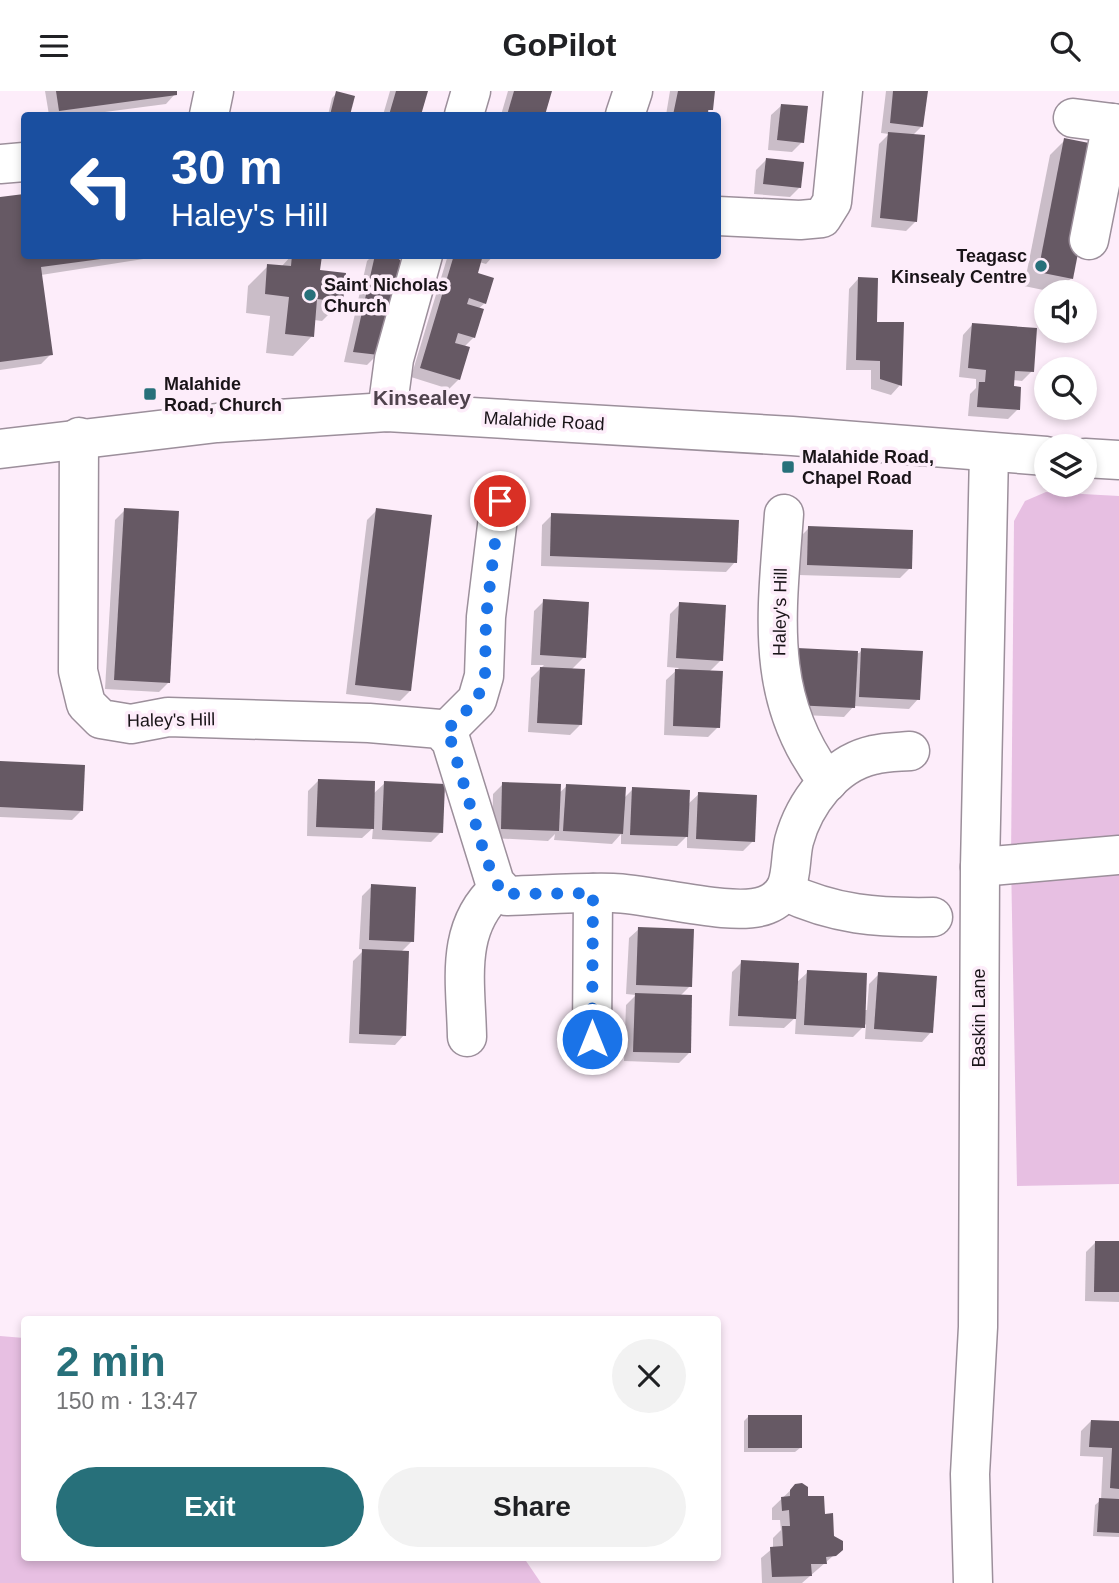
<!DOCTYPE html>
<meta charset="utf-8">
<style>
:root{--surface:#fff;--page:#f2f2f2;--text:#202124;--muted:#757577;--accent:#27707a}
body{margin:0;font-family:Arial,sans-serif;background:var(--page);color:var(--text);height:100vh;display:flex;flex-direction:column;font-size:26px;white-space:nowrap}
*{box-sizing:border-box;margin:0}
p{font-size:23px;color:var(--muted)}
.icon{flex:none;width:38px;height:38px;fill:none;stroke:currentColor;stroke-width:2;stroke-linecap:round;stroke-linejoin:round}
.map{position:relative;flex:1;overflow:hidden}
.drawer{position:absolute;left:21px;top:1225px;width:700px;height:245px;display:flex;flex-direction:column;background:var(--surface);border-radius:7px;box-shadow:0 4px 10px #0003}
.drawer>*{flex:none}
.hud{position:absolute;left:21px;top:21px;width:700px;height:147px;border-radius:7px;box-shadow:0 4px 10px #0003;background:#1a4fa0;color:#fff;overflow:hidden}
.fabs{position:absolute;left:1034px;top:189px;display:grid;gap:14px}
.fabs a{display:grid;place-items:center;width:63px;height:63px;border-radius:50%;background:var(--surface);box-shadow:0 4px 10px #0003;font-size:35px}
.pin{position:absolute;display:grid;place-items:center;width:60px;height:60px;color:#fff;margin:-30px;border:4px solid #fff;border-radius:50%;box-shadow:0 2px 7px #0007}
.me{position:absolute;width:77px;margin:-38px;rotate:0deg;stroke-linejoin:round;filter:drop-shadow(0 0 5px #0008)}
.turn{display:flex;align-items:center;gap:24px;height:147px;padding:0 35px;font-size:32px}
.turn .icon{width:91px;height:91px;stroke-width:2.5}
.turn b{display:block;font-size:49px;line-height:60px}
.round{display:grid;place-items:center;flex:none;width:74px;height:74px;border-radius:37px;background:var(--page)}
.head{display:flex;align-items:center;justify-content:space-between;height:119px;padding:0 35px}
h1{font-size:42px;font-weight:700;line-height:52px;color:var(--accent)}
.primary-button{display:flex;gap:14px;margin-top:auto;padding:14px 35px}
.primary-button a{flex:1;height:80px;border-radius:42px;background:var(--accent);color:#fff;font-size:28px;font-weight:700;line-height:80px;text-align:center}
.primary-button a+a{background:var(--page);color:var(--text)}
header{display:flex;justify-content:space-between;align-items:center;height:91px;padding:0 35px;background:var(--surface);font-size:32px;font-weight:700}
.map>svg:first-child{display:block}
.green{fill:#e7bfe2}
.shadow{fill:#0003}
.building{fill:#665964}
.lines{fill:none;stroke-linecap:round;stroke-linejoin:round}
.minor-casing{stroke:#9c8f9b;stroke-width:41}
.major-casing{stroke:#9c8f9b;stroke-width:41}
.minor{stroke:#fff;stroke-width:38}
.major{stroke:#fff;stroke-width:38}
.route{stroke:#1a73e8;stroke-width:12;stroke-dasharray:0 21.6}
.poi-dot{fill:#27707a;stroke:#fdedfa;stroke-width:2.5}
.labels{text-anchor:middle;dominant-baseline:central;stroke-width:7;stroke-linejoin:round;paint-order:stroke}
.poi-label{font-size:18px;font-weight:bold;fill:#191418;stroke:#fdedfa;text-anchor:start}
.street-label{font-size:18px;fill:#191418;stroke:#fdedfa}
.quarter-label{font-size:21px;font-weight:bold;fill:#4f434d;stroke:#fdedfa}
</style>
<header><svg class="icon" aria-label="menu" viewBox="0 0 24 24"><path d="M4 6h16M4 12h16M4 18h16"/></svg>GoPilot<svg class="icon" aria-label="search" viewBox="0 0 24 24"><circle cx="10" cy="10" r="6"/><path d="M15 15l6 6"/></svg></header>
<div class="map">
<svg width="1119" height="1492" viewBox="0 0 1119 1492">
<rect width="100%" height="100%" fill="#fdedfa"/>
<!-- green -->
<g class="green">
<path d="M1046,401L1119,405V1093L1017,1095L1011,770L1014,430L1025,410Z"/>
<path d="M0,1245L24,1247V1466L524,1467L541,1492H0Z"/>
</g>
<!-- shadow -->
<g class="shadow">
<path d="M45,0H175V3L166,13L82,24H49Z"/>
<path d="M390,0H426L419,24H383Z"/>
<path d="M508,0H550L543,24H501Z"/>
<path d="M670,0H712L708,24H666Z"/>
<path d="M886,0H926L922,35L912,45L916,130L906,140L871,136L879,53L889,43L881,42Z"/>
<path d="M337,2L353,6L348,24H328L332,7Z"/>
<path d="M781,15L802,51L792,61L768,59L771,24Z"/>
<path d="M1065,49L1072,187L1053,201L1024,195L1050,64Z"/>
<path d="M766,69L800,96L790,106L754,103L756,79Z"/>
<path d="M24,105V164H169L41,184L51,263L41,273L0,279V108Z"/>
<path d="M292,164L319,181L342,210L322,230L314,229L312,245L293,265L266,262L270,225L246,222L248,195L268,175L281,176Z"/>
<path d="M373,164H393L377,264L367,274L344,271L367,170Z"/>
<path d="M448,164H494L486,173L479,171L475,183L485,212L478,218L474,246L464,256L459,288L449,298L411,286Z"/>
<path d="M858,188L900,294L891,304L871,298V279H846L849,198Z"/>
<path d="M972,234L1032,280L1022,290L1013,289L1018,318L1008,328L968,325L970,303L976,297V288L959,286L963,244Z"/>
<path d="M125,419L169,591L159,601L105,598L115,429Z"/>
<path d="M377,419L410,600L400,610L346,603L367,429Z"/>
<path d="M552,424L735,471L726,481L541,475L542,434Z"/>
<path d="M809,437L910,477L900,487L798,484L799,447Z"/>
<path d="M544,510L584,566L571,579L580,634L570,644L528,641L531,587L544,574H531L534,520Z"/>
<path d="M680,513L721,569L709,581L718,636L708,646L664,644L666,589L679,577L667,576L670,523Z"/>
<path d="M797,559L859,562L862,559L918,608L909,618L854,615L844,626L785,623Z"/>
<path d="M0,672L82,719L72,729L0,726Z"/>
<path d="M318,690L373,703L385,692L441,741L431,751L372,748L373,737L362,747L307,745L308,700Z"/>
<path d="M503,693L559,702L567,695L624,707L633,698L688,713L699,703L753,750L743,760L687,757V745L677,755L621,753V743L612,753L554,749L555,743L548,750L492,747L493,703Z"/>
<path d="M372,795L412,850L401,861L404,944L395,954L349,952L353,870L364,859L359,858L362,805Z"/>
<path d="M639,838L690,895L680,905L689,962L679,972L624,970L626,914L636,904L626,903L629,847Z"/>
<path d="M742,871L796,892L808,881L864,919H867L869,893L879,883L931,941L922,951L865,948L866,933L853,946L795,943L796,926L784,937L729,935L732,881Z"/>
<path d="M1096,1151L1119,1152V1211L1085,1210L1086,1161Z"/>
<path d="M749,1325L800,1357L795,1361H744V1330Z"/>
<path d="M1091,1330L1119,1331V1446L1093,1445L1095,1414L1101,1409L1103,1366L1080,1365L1081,1340Z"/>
<path d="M796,1394L823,1425L841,1458L802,1492H762L761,1467L773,1457V1447L781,1439L780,1429H772V1417Z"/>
</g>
<!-- building -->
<g class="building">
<path d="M56,0H177V4L59,20Z"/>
<path d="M336,0L355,5L350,24H330Z"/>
<path d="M396,0H428L421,24H389Z"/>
<path d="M514,0H552L545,24H507Z"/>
<path d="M678,0H715L713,19H708V24H673Z"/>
<path d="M893,0H928L923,36L890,32Z"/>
<path d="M781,13L808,15L804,52L777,49Z"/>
<path d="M888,41L925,44L917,131L880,127Z"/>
<path d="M1064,47L1099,54L1073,188L1038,181Z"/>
<path d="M766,67L804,71L801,97L763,93Z"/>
<path d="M24,103V164L116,166L41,176L53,264L0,271V106Z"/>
<path d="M292,164L322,165L320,179L346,182L343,211L317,208L314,246L285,243L289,206L265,203L267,173L291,175Z"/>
<path d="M375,164H395L404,173L379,264L353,261Z"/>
<path d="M454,164H483L478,182L494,187L486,213L469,207L467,213L484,218L475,247L458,242L455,252L470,256L460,289L420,277Z"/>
<path d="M858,186L878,187L877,231H904L902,295L880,288V270L856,269Z"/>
<path d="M972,232L1037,237L1034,281L1015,280L1014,295L1021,296L1020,319L977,316L979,291H985L986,279L968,277Z"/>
<path d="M124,417L179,420L170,592L114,589Z"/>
<path d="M376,417L432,424L411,600L355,594Z"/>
<path d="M551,422L739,429L737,472L550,465Z"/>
<path d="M808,435L913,439L912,478L807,474Z"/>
<path d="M543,508L589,511L586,567L540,564Z"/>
<path d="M679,511L726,514L723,570L676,567Z"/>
<path d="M797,557L858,560L855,617L794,614Z"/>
<path d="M861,557L923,560L920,609L859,606Z"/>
<path d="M540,576L585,578L582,634L537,632Z"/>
<path d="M675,578L723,580L720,637L673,635Z"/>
<path d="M0,670L85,674L83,720L0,716Z"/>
<path d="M318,688L375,690L374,738L316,736Z"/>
<path d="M384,690L445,693L443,742L382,739Z"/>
<path d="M502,691L561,693L559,740L501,738Z"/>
<path d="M566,693L626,696L623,743L563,740Z"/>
<path d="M632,696L690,699L688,746L630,744Z"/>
<path d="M698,701L757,704L755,751L696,748Z"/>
<path d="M371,793L416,796L414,851L369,849Z"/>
<path d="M638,836L694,838L692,896L636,894Z"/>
<path d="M362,858L409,860L406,945L359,943Z"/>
<path d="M741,869L799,872L796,928L738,925Z"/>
<path d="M807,879L867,882L865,937L804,934Z"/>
<path d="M878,881L937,885L933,942L874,938Z"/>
<path d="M635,902L692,904L691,962L633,961Z"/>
<path d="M1095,1150H1119V1201H1094Z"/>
<rect x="748" y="1324" width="54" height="33"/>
<path d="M1091,1329L1119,1330V1398L1110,1397L1112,1357L1089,1356Z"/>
<path d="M802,1392L808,1396V1405H824L825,1423L833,1422L834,1445L843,1450V1459L836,1465L826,1466L827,1473H811L812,1485L772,1486L770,1456L783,1455L782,1435H790L789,1419L782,1420L781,1406L790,1405V1399L795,1393Z"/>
<path d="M1099,1407L1119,1408V1442L1097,1441Z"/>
</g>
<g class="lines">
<!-- minor casing -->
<g class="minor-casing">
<g id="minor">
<path d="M209,24L214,0"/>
<path d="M464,24L471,0"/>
<path d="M625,24L633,0"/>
<path d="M1073,27L1119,33"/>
<path d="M0,73L24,71"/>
<path d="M718,125L800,129L822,127L832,111L843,0"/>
<path d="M1089,149L1112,32"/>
<path d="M387,321L394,268L423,164"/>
<path d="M79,346L78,580L86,613L101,628L131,633L168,626L369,632L440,638L451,650L495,792L507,805C542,804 578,801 613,802C652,803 734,827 766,814C796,802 788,775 794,750C804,713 833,673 873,664C885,661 898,661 910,660"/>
<path d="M784,423C777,522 763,608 828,691"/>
<path d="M444,642L477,609L484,585L486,526L500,410"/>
<path d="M980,776L1119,764"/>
<path d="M784,800C835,824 877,827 933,826"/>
<path d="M467,946C466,891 454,838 498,798"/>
<path d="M592,948L593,802"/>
<path d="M973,1492L970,1383L978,1236L980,776L989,362"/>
</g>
</g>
<!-- major casing -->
<g class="major-casing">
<g id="major">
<path d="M0,358L217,332L387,321L792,345L1046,365"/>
<path d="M1085,367L1119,369"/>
</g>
</g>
<!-- minor -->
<use href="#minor" class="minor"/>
<!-- major -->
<use href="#major" class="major"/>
</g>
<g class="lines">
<!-- route -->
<path class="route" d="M500,410L486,526L485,585L477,609L444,642L451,650L486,768L502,803L593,802L592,948"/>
</g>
<!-- markers -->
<g class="poi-dot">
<circle cx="1041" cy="175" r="7"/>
<circle cx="310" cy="204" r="7"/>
<rect x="143" y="296" width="14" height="14" rx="3.5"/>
<rect x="781" y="369" width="14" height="14" rx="3.5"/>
</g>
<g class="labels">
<!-- poi labels -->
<g class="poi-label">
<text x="1027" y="165" text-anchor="end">Teagasc<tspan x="1027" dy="21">Kinsealy Centre</tspan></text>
<text x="324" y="194">Saint Nicholas<tspan x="324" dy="21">Church</tspan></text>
<text x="164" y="293">Malahide<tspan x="164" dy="21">Road, Church</tspan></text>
<text x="802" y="366">Malahide Road,<tspan x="802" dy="21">Chapel Road</tspan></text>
</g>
<!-- street labels -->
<g class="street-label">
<text transform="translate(544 330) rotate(3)">Malahide Road</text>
<text transform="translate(780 521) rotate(-89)">Haley's Hill</text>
<text transform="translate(171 629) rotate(-1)">Haley's Hill</text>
<text transform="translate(979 927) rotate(-90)">Baskin Lane</text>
</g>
<!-- quarter labels -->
<g class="quarter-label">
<text x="422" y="306">Kinsealey</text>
</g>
</g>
</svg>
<div class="fabs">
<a><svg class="icon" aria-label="sound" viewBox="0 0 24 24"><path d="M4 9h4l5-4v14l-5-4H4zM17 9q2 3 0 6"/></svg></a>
<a><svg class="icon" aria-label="search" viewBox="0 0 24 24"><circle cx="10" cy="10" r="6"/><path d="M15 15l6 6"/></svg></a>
<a><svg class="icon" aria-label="layers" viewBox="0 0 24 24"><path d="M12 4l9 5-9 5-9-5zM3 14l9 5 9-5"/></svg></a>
</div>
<div class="pin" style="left:500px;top:410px;background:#d93025"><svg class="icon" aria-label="arrive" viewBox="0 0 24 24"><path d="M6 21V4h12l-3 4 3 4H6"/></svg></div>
<svg class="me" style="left:592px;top:948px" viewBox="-20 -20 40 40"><circle r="17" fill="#1a73e8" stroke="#fff" stroke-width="3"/><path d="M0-11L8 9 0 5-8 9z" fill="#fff"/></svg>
<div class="hud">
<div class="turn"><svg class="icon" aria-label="left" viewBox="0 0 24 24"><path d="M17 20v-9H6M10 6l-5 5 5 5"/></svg><div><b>30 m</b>Haley's Hill</div></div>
</div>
<section class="drawer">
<div class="head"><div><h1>2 min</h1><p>150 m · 13:47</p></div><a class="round"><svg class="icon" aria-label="close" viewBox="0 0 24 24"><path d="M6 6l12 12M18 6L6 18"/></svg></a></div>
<div class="primary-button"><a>Exit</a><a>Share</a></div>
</section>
</div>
